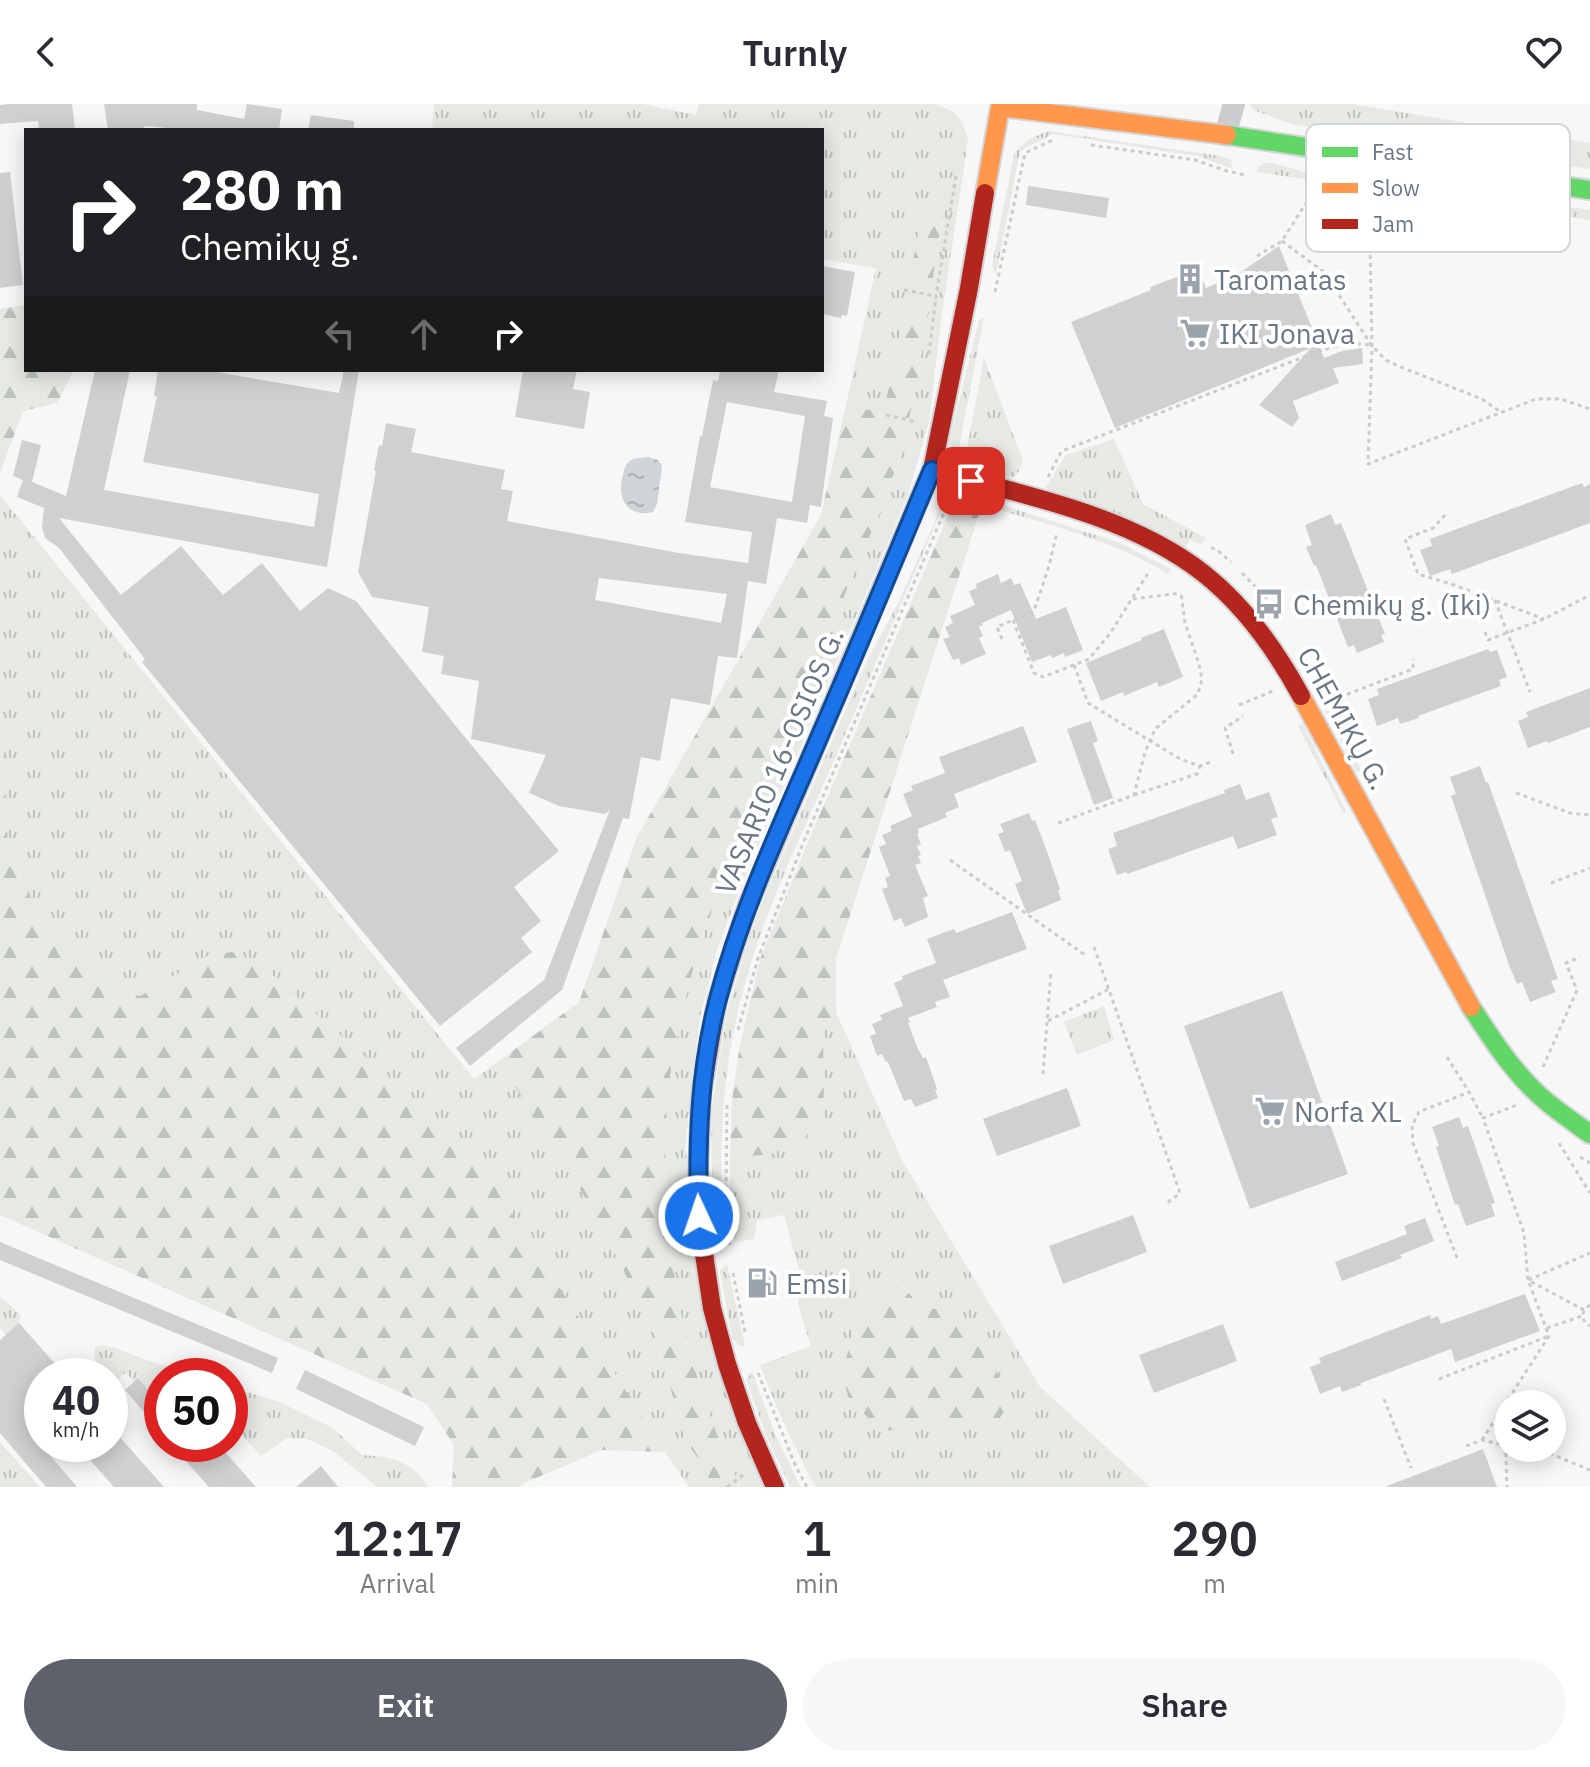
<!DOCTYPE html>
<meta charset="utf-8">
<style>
:root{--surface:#fff;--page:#f7f7f7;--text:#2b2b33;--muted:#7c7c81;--accent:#5d616a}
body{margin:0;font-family:"IBM Plex Sans",sans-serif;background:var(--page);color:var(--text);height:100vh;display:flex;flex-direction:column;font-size:30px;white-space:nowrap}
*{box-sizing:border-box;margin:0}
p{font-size:26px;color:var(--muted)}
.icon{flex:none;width:44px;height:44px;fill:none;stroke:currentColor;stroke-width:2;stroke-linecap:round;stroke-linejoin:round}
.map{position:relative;height:1383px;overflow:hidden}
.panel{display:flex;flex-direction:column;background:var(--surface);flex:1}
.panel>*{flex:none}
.hud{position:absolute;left:24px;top:24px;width:800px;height:244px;border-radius:0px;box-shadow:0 4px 20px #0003;background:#202124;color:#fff;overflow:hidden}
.controls{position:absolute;left:1494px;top:1286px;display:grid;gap:16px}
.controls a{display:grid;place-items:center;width:72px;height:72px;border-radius:50%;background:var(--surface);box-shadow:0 4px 20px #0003;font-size:40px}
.speed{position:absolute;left:24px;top:1254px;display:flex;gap:16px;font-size:40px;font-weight:700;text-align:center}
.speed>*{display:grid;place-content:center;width:104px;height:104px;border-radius:50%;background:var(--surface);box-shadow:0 4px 20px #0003;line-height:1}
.speed small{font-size:20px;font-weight:400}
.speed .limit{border:12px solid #d22;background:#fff;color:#111}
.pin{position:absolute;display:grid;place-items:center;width:68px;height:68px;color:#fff;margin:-34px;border-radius:16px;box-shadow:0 4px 12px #0006}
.me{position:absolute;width:88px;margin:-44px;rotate:357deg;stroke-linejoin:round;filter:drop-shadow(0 0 6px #0008)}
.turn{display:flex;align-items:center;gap:28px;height:168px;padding:0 24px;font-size:36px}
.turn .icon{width:104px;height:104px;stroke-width:2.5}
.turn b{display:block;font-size:56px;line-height:68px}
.lanes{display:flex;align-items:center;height:76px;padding:0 24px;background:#0003;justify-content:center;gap:40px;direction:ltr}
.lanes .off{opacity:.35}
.eta{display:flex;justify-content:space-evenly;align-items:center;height:136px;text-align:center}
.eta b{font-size:48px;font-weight:600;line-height:56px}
.button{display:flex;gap:16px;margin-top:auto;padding:16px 24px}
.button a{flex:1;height:92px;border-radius:48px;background:var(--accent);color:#fff;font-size:32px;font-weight:600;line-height:92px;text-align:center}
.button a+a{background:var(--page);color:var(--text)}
header{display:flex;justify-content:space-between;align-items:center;height:104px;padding:0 24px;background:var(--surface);font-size:36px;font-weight:600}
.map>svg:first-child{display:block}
.grass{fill:url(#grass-tufts);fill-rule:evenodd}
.forest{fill:url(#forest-firs)}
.water{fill:url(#water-ripples)}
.building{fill:#cfd0d1;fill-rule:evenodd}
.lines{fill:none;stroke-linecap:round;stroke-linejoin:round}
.fast-casing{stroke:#d4d5d6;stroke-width:22}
.slow-casing{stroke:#d4d5d6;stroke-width:22}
.jam-casing{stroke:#d4d5d6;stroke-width:22}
.path{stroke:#cacbcc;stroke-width:3;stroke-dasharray:4 4;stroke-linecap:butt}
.street{stroke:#ccccce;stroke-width:22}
.fast{stroke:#63d668;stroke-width:18}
.slow{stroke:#ff974d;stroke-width:18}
.jam{stroke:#b3261e;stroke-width:18}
.route-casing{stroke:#114b97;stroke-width:20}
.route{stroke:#1a73e8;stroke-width:14}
.labels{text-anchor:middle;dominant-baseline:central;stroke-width:8;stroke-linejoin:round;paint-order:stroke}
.poi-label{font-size:28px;fill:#6a7785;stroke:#fff;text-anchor:start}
.street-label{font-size:28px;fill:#6a7785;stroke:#fff}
.key{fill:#fff;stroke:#d2d6da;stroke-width:2}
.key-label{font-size:22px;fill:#6a7785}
</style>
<header><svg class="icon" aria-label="back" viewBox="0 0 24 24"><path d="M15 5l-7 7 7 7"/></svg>Turnly<svg class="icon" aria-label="heart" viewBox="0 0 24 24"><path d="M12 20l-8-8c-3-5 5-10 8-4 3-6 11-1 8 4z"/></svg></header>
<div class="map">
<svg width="1590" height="1383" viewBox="0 0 1590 1383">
<defs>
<pattern id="grass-tufts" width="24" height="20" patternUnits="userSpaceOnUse" patternTransform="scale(2)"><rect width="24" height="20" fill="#e6e9e4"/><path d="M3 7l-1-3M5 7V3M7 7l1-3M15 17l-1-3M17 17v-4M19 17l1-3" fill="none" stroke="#bec2be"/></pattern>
<pattern id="forest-firs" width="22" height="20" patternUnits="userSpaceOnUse" patternTransform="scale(2)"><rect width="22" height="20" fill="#e6e9e4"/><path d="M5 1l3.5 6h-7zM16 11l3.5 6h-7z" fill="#bec2be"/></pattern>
<pattern id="water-ripples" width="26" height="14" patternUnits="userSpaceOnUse" patternTransform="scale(2)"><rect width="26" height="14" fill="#ced4d8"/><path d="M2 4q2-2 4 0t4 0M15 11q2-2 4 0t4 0" fill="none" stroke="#abb1b5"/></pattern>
</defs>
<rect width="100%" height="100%" fill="#f7f7f7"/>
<!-- grass -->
<g class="grass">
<path d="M434,0H643L696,11L699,0H935C957,8 962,13 968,37L942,209L929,318L908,391L739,787L717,846L700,913L685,1045L762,1383H741C682,1267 659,1132 667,1002C669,966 679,925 687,889C706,811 739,737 771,663C807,578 844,493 880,408L899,355L916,286L943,107L921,180L920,197L907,203L883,309L846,301L876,164L822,155V26H432Z"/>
<path d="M1249,0H1352L1590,39V65L1291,20L1254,6Z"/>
<path d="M1048,27L1221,52L1231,56L1233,65L1197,52L1053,30L1020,47L996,170L992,162L1014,51C1022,38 1034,32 1048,27Z"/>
<path d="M1264,59H1274L1327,75V78L1256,68L1258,63Z"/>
<path d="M1544,100L1590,106V116L1537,107L1540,102Z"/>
<path d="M984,213L957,354L949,338L979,216Z"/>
<path d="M984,254L1023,357L1019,367L1013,373L981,370L985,358L973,354L967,345Z"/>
<path d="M1114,335L1143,400L1206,434L1201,440L1190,436L1185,444L1045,384L1066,351Z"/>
<path d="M0,391L474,975L499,957L596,1110L656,1232L685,1336L709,1370L707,1383H689L665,1348L472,1047L210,851L139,892L107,885L26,789L8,742L2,614L0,610Z"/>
<path d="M974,392L1118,438L1171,465L1168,470C1109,434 1038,418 972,398Z"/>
<path d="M943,403C907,487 871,570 835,654C806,721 774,786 752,856C722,949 717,1042 724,1138L718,1134L713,1124L711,1008L727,907L755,815L866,559L899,497L941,404Z"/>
<path d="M1330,605L1363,669L1356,667L1325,608Z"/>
<path d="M1303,620L1346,707L1344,710L1298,622Z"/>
<path d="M1104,902L1114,936L1077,951L1064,918Z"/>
<path d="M836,908L902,1056L1040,1283L1150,1383H816C794,1344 776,1303 760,1261L811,1242L798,1200L801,1173L784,1111L757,1116L754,1135L735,1138L730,1093V1054L771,1050L824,1011L823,927ZM886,1177L899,1178L922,1203L883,1327L875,1321L848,1293L842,1268L857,1217Z"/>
<path d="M727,1160L745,1242H741L732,1235L720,1166Z"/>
<path d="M0,1192L21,1211L19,1219L6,1231L0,1224Z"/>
<path d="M101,1241C120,1243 137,1254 155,1259C172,1264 189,1265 205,1272H162L147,1285L139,1275L134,1278L126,1268L114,1279L110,1276V1272H106C97,1264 93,1255 95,1243Z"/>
<path d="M752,1268L776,1332L801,1383H790L765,1329L746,1275Z"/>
<path d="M230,1283L277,1297L333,1324L362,1351C392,1353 410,1356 429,1383H377L333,1347L307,1335L287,1334L261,1352L230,1318Z"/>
<path d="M0,1338L40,1383H0Z"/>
</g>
<!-- forest -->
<g class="forest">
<path d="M936,101L943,106L916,286L899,355L880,408C844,493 807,578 771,663C739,737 706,811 687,889C679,925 669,966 667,1002C659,1132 682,1267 741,1383H707L709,1370L685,1336L656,1232L596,1111L499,957L579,898L637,733L821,411L846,301L883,309L907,203L920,196L921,180L910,174L920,119Z"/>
<path d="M26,201V266H73L58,299L23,307L0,369V205Z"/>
<path d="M964,402L980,407L836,855V908L823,927L824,1011L801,1038L771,1050L730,1054L732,996L739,946L760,855L808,738L949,410L955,404Z"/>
<path d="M0,610L2,614L8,742L26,789L107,885L140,892L210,851L232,848L259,859L472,1047L665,1348L602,1346L524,1379L519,1383H452L454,1341L427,1300L0,1111Z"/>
<path d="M886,1176L898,1178L922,1203L956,1208L988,1239L1008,1302L999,1315L883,1327L875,1321L848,1293L842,1268L857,1217Z"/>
</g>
<!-- water -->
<path class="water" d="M648,353L658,356L662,362L657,400L653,408C630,414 617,397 622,374C624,368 624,361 630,357C635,353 642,354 648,353Z"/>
<!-- building -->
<g class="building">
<path d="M9,0H72L75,26H39L38,17L0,20V1Z"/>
<path d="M104,0H197V6L244,15L247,0L282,5L279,26H191L144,22L145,26H108Z"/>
<path d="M311,11L354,17V26H308Z"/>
<path d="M10,68L23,181L0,184V69Z"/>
<path d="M1028,82L1109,94L1106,114L1026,101Z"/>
<path d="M1279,142L1324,254L1342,247L1362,244L1363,260L1333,264L1339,279L1293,297L1299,314L1292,323L1259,301L1311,244L1115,324L1071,218L1151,186L1150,183L1198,165L1206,184L1238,170Z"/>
<path d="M822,162L855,168L847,212L842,211L841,214L822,210Z"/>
<path d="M95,266H130L104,386L314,423L319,390L143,358L157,292H154L158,266H205L339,289L344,266H359L327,463L59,414L121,491L181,442L223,491L262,459L300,507L328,484L356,497L459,626L559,747L514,783L541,817L521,834L532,848L440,922L142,558L145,555L59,444L45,434L42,423L44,404L17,393L23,376L13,372L22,336L41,341L32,378L66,392Z"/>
<path d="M523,266H577L573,285L590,288L584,325L515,313Z"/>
<path d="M720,266H779L774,288L827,297L824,312L833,314L821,403L810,401L807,419L777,414L766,480L748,477L737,554L718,552L710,601L671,594L660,657L641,653L629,715L623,714L562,886L470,962L456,944L544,876L610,706L605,710L559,702L529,689L546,651L471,635L479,577L441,570L444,552L422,548L429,503L372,493L358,468L376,367L374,366L379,341L382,342L386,319L416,325L411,348L505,366L501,385L513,387L507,417L679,449L748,459L752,428L685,418L700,332H702L713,276L718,277ZM727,298L805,312L792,398L710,383ZM599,474L727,490L721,519L595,496Z"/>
<path d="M1582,379L1584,383L1590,380V419L1452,470L1450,465L1430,472L1420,446L1432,442L1430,435Z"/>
<path d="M1331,410L1335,421L1341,419L1385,530L1381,531L1384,538L1357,549L1354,541L1348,543L1316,461L1314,462L1306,443L1312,441L1305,421Z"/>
<path d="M998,470L1001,479L1011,474L1014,481L1020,479L1036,515L1066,503L1083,546L1065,553L1064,549L1052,554L1051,551L1032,558L1011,506L982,519L983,521L979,523L983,532L979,534L986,550L961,561L959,554L953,556L943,535L950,533L945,523L953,519L950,512L975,501L969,487L977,484L976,480Z"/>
<path d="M1164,525L1183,573L1159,583L1157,578L1124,592L1123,588L1101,597L1086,559L1142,536L1141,534Z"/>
<path d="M1488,545L1490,548L1497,546L1507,573L1499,576L1501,582L1418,612L1419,614L1400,620L1398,614L1377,622L1368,595L1379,591L1377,585Z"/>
<path d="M1590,584V623L1548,639L1547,637L1528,644L1518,617L1528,613L1526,608Z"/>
<path d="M1091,617L1098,637L1093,639L1113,694L1094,701L1067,625Z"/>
<path d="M1023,622L1037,658L954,690L959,703L945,709L947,713L918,725L919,729L917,730L921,740L917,742L921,751L918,752L921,759L915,761L928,792L923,794L928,813L905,823L901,814L894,817L882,785L888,783L885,774L890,772L879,743L886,740L882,731L892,727L890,722L912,712L903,690L913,686L911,682L945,669L939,653Z"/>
<path d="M1480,662L1486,679L1488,678L1558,875L1551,877L1556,888L1530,898L1522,878L1517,880L1509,861L1451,692L1456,690L1450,673Z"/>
<path d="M1240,680L1246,696L1269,688L1278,713L1271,715L1277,731L1238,745L1233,732L1127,770L1126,768L1117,771L1108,745L1117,742L1113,729L1225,689L1224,686Z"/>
<path d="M1029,709L1032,717L1035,716L1045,742L1060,785L1058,786L1061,796L1027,810L1015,780L1022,777L1010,746L1005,748L998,730L1004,728L1000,720Z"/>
<path d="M1012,808L1027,845L943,876L950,893L935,898L937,903L908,914L910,918L908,919L918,945L923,954L926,953L937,985L935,986L938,994L915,1003L911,995L904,997L888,958H886L882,950L877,952L870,932L876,930L872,920L882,916L880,911L903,902L894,879L903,875L902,872L936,859L927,835L954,825L956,829Z"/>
<path d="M1282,887L1348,1070L1250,1105L1184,922Z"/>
<path d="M1067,984L1081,1022L997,1052L983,1015Z"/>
<path d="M1459,1013L1463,1024L1468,1022L1495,1099L1491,1100L1495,1112L1466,1122L1458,1100L1455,1101L1436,1043L1439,1042L1432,1023Z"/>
<path d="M1133,1111L1147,1148L1063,1180L1049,1142Z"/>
<path d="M1425,1114L1434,1137L1400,1151L1402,1154L1342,1177L1335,1158L1407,1130L1404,1122Z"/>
<path d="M0,1138L278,1254L272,1269L0,1156Z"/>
<path d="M771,1164L778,1187L752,1194L746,1172Z"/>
<path d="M1525,1190L1540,1227L1455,1258L1451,1245L1361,1279V1281L1342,1288L1340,1282L1320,1290L1310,1263L1321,1259L1319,1254L1430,1211L1431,1215L1438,1212L1441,1220Z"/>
<path d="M19,1219L66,1272H42V1318L30,1328L77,1383H46L0,1329V1236Z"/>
<path d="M1223,1220L1237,1257L1154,1289L1139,1251Z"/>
<path d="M305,1266L424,1323L415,1342L296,1285Z"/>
<path d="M162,1272V1329L125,1286L138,1274L147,1285Z"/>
<path d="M110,1322L164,1383H114L76,1340H110Z"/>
<path d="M171,1340H218L256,1383H209Z"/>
<path d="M1483,1345L1497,1383H1387V1382Z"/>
<path d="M321,1362L338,1383H296Z"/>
</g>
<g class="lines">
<!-- fast casing -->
<g class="fast-casing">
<g id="fast">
<path d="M1227,31L1590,86"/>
<path d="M1471,903C1488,929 1505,956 1527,979C1545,999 1568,1014 1590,1030"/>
</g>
</g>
<!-- slow casing -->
<g class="slow-casing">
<g id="slow">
<path d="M985,89L1000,3L1227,31"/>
<path d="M1301,592L1471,903"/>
<path d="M758,778L924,384"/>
</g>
</g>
<!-- jam casing -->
<g class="jam-casing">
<g id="jam">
<path d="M932,366C1021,390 1129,411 1203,469C1245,502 1276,546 1301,592"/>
<path d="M924,384L932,366L969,184L985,89"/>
<path d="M758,778L747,803L717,897L701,991L698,1071L704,1150L712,1204L727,1260L747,1319L775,1383"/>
</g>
</g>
<!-- path -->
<g class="path">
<path d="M1091,41L1195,56L1227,67L1245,71"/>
<path d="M1369,87L1372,242L1368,360L1536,295H1561L1590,305"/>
<path d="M1282,137L1324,168L1372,242L1386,256L1403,264L1482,295L1502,309"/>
<path d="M1257,152L1282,137L1318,80"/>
<path d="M904,186L936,192"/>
<path d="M995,188L1025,49L1055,35"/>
<path d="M929,250L936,192L956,72"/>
<path d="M886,311L917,318"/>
<path d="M1048,373L1061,348L1067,345L1319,247C1337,242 1354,237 1372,242"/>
<path d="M1445,411L1433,424L1405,435L1418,470L1454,481L1544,515"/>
<path d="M1211,444L1216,445L1231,458"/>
<path d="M1242,469L1276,504L1279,511"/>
<path d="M1133,495L1181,489"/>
<path d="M1495,496L1530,588"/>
<path d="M1013,516L1034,569L1043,573L1089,555L1109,531L1150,466"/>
<path d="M1485,528L1488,536L1544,515L1590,491"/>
<path d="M1002,535L997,523L1034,507L1049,462L1057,428"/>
<path d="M1074,561L1088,599L1180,655L1200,662L1211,658"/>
<path d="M1332,596L1413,565V555"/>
<path d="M1239,601L1273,587"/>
<path d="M1233,650L1225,624L1243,612"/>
<path d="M1516,689L1570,709L1590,711"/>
<path d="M1134,691L1197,670L1200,662"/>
<path d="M1058,719L1134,691L1145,648L1155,625L1198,590L1202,575L1199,560L1185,519L1181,489"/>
<path d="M950,756L1085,851"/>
<path d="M1551,779L1590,764"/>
<path d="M1094,843L1180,1089L1166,1100"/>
<path d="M1048,917L1109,885"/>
<path d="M738,926L758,854L804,737L945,406L959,399"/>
<path d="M1447,953L1469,988"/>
<path d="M1543,963L1577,886L1566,859L1580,853"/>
<path d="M1043,970L1051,868"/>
<path d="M1559,1039L1590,1089"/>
<path d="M1580,1053L1590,1059"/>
<path d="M726,1093L727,1001"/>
<path d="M729,1129L730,1145"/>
<path d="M1457,1154L1413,1039L1412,1022L1419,1008L1469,988L1483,1014"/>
<path d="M733,1169L745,1228"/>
<path d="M1590,1201C1581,1207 1580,1216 1590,1222"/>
<path d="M1584,1206L1528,1176L1590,1149"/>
<path d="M1547,1224L1582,1212"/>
<path d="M758,1269L796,1363L807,1383"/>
<path d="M1439,1275L1549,1232"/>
<path d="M1384,1295L1411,1364"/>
<path d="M1504,1301L1507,1383"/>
<path d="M1482,1336L1549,1232L1528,1176L1524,1129L1483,1014L1517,1001"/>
<path d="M1466,1342L1482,1336L1504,1341"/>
<path d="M1518,1344L1551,1350L1590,1366"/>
<path d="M727,1383L743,1371"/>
</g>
<!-- street -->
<path class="street" d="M1225,31L1234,0"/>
<!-- fast -->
<use href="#fast" class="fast"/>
<!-- slow -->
<use href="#slow" class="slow"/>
<!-- jam -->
<use href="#jam" class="jam"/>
</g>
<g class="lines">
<!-- route casing -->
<g class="route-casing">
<path id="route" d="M699,1112C697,1040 699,966 718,895C742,803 784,716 821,629C859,542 895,454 932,366L971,377"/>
</g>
<!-- route -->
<use href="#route" class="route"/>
</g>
<!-- icons -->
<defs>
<g id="building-bare" transform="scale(2.4)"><path d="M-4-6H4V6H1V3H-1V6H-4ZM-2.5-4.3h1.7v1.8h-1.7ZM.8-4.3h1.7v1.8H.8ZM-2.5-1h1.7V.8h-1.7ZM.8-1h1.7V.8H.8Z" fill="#9ba4ad" stroke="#fff" stroke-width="2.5" paint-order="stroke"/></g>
<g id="supermarket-bare" transform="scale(2.4)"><path d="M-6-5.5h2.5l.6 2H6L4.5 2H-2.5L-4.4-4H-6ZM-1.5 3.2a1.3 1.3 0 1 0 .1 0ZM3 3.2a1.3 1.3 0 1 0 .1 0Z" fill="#9ba4ad" stroke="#fff" stroke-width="2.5" paint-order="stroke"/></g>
<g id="bus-bare" transform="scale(2.4)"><path d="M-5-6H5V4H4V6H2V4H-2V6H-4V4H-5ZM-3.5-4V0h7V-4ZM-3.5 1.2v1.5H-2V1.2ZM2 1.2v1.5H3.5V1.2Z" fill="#9ba4ad" stroke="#fff" stroke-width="2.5" paint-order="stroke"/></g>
<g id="fuel-bare" transform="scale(2.4)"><path d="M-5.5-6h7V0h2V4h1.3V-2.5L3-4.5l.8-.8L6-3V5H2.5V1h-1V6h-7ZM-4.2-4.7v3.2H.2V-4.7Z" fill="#9ba4ad" stroke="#fff" stroke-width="2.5" paint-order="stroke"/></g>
</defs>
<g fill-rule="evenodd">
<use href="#building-bare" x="1190" y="175"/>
<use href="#supermarket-bare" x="1195" y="229"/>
<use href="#bus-bare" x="1269" y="500"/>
<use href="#supermarket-bare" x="1270" y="1007"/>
<use href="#fuel-bare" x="762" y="1179"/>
</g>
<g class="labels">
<!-- poi labels -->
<g class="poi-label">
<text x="1214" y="175">Taromatas</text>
<text x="1219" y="229">IKI Jonava</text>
<text x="1293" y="500">Chemikų g. (Iki)</text>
<text x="1294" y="1007">Norfa XL</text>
<text x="786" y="1179">Emsi</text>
</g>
<!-- street labels -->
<g class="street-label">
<text transform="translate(1344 614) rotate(61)">CHEMIKŲ G.</text>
<text transform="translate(779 657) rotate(-67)">VASARIO 16-OSIOS G.</text>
</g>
</g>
<!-- legend -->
<rect x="1306" y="20" width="264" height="128" rx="12" class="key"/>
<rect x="1322" y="43" width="36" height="10" fill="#63d668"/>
<rect x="1322" y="79" width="36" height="10" fill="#ff974d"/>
<rect x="1322" y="115" width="36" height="10" fill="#b3261e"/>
<g class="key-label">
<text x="1372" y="56">Fast</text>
<text x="1372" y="92">Slow</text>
<text x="1372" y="128">Jam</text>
</g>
</svg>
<div class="controls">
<a><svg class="icon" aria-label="layers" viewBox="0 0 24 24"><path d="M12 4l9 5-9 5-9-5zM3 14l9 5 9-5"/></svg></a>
</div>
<div class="speed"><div>40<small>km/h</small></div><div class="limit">50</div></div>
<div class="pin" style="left:971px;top:377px;background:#d93025"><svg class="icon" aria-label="arrive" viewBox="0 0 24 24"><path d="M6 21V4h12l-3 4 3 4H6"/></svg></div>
<svg class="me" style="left:699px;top:1112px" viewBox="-20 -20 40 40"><circle r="17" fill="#1a73e8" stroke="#fff" stroke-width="3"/><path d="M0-11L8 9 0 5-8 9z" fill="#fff"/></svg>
<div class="hud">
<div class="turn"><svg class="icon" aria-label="right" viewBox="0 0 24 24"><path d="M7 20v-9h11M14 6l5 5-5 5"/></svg><div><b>280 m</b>Chemikų g.</div></div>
<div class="lanes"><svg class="icon off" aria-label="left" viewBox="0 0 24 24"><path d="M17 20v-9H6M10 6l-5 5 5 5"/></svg><svg class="icon off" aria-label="ahead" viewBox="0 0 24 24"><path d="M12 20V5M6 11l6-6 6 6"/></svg><svg class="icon" aria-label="right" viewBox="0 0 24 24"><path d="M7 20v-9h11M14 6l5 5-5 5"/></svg></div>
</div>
</div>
<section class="panel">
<div class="eta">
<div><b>12:17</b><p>Arrival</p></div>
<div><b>1</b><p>min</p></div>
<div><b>290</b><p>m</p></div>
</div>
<div class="button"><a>Exit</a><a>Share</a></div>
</section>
